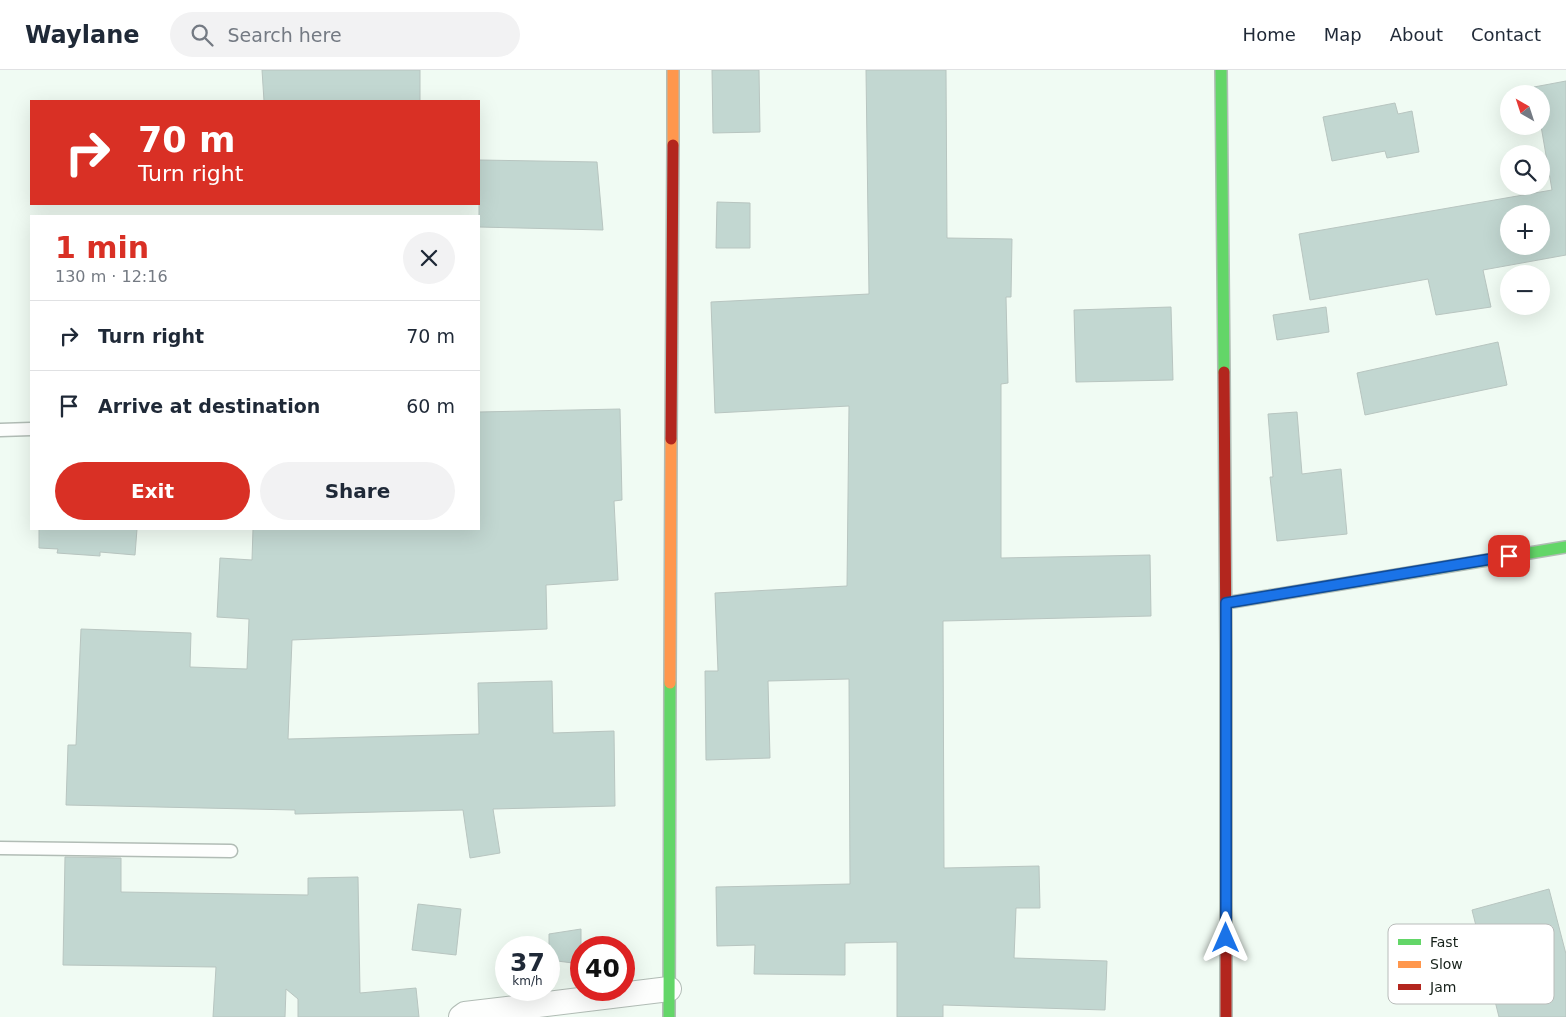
<!DOCTYPE html>
<meta charset="utf-8">
<style>
:root{--surface:#fff;--page:#f2f2f3;--text:#1f2937;--muted:#747a83;--line:#e0e1e3;--accent:#d93025}
body{margin:0;font-family:"DejaVu Sans",sans-serif;background:var(--page);color:var(--text);height:100vh;display:flex;flex-direction:column;font-size:19px;white-space:nowrap}
*{box-sizing:border-box;margin:0}
p{font-size:16px;color:var(--muted)}
.icon{flex:none;width:28px;height:28px;fill:none;stroke:currentColor;stroke-width:2;stroke-linecap:round;stroke-linejoin:round}
.map{position:relative;flex:1;overflow:hidden}
.sheet{position:absolute;left:30px;top:145px;width:450px;height:315px;display:flex;flex-direction:column;background:var(--surface);border-radius:0px;box-shadow:0 5px 20px #0002}
.sheet>*{flex:none}
.banner{position:absolute;left:30px;top:30px;width:450px;height:105px;border-radius:0px;box-shadow:0 5px 20px #0002;background:#d93025;color:#fff;overflow:hidden}
.needle{width:32px;rotate:321deg}
.controls{position:absolute;left:1500px;top:15px;display:grid;gap:10px}
.controls a{display:grid;place-items:center;width:50px;height:50px;border-radius:50%;background:var(--surface);box-shadow:0 5px 20px #0002;font-size:25px}
.speed{position:absolute;left:495px;top:866px;display:flex;gap:10px;font-size:25px;font-weight:700;text-align:center}
.speed>*{display:grid;place-content:center;width:65px;height:65px;border-radius:50%;background:var(--surface);box-shadow:0 5px 20px #0002;line-height:1}
.speed small{font-size:12px;font-weight:400}
.speed .limit{border:8px solid #d22;background:#fff;color:#111}
.pin{position:absolute;display:grid;place-items:center;width:42px;height:42px;color:#fff;margin:-21px;border-radius:10px;box-shadow:0 2px 8px #0006}
.me{position:absolute;width:55px;margin:-28px;rotate:0deg;stroke-linejoin:round;filter:drop-shadow(0 0 4px #0008)}
.turn{display:flex;align-items:center;gap:18px;height:105px;padding:0 25px;font-size:22px}
.turn .icon{width:65px;height:65px;stroke-width:2.5}
.turn b{display:block;font-size:35px;line-height:42px}
.round{display:grid;place-items:center;flex:none;width:52px;height:52px;border-radius:26px;background:var(--page)}
.overview{display:flex;align-items:center;justify-content:space-between;height:85px;padding:0 25px}
h1{font-size:30px;font-weight:700;line-height:38px;color:var(--accent)}
.button{display:flex;gap:10px;margin-top:auto;padding:10px 25px}
.button a{flex:1;height:58px;border-radius:30px;background:var(--accent);color:#fff;font-size:20px;font-weight:700;line-height:58px;text-align:center}
.button a+a{background:var(--page);color:var(--text)}
ul{padding:0;list-style:none}
li{display:flex;align-items:center;gap:15px;height:70px;padding:0 25px;border-top:1px solid var(--line)}
li div{flex:1}
li b{display:block;font-size:19px}
li em{font-style:normal}
header{display:flex;align-items:center;gap:30px;box-sizing:border-box;height:70px;padding:0 25px;background:var(--surface);border-bottom:1px solid var(--line)}
header strong{font-size:24px}
nav{display:flex;gap:28px;margin-inline-start:auto;font-size:18px}
.search{width:350px;height:45px;background:var(--page);display:flex;align-items:center;gap:12px;box-sizing:border-box;padding:0 18px;border-radius:28px;color:var(--muted);font-size:19px}
.map>svg:first-child{display:block}
.building{fill:#c2d7d1;stroke:#b8c5c0;fill-rule:evenodd}
.lines{fill:none;stroke-linecap:round;stroke-linejoin:round}
.lane-casing{stroke:#b1bcb5;stroke-width:15}
.street-casing{stroke:#b1bcb5;stroke-width:26}
.fast-casing{stroke:#b1bcb5;stroke-width:14}
.slow-casing{stroke:#b1bcb5;stroke-width:14}
.jam-casing{stroke:#b1bcb5;stroke-width:14}
.lane{stroke:#fdfefd;stroke-width:12}
.street{stroke:#fdfefd;stroke-width:24}
.fast{stroke:#63d668;stroke-width:11}
.slow{stroke:#ff974d;stroke-width:11}
.jam{stroke:#b3261e;stroke-width:11}
.route-casing{stroke:#114b97;stroke-width:12}
.route{stroke:#1a73e8;stroke-width:9}
.key{fill:#fff;stroke:#b9bcba;stroke-width:1}
.key-label{font-size:14px;fill:#16211a}
</style>
<header>
<strong>Waylane</strong>
<div class="search"><svg class="icon" aria-label="search" viewBox="0 0 24 24"><circle cx="10" cy="10" r="6"/><path d="M15 15l6 6"/></svg>Search here</div>
<nav><a>Home</a><a>Map</a><a>About</a><a>Contact</a></nav>
</header>
<div class="map">
<svg width="1566" height="947" viewBox="0 0 1566 947">
<rect width="100%" height="100%" fill="#f0fbf3"/>
<!-- building -->
<g class="building">
<path d="M262,0H420V31H264Z"/>
<path d="M712,0H759L760,62L713,63Z"/>
<path d="M866,0H946L947,168L1012,169L1011,227H1006L1008,313L1001,314V488L1150,485L1151,546L943,551L944,798L1039,796L1040,838H1016L1014,888L1107,891L1105,940L943,935V947H897V872L845,873V905L754,904L755,875L717,876L716,817L850,814L849,609L768,611L770,688L706,690L705,601H718L715,523L847,516L849,336L715,343L711,232L869,224Z"/>
<path d="M1566,11V185L1483,200L1491,237L1436,245L1428,209L1310,230L1299,164L1552,120L1541,56V24H1536L1534,17ZM1509,144H1541V176H1509Z"/>
<path d="M1395,33L1398,44L1412,41L1419,82L1387,88L1385,81L1332,91L1323,47Z"/>
<path d="M479,90L597,92L603,160L479,157Z"/>
<path d="M717,132L750,133V178H716Z"/>
<path d="M1171,237L1173,310L1076,312L1074,240Z"/>
<path d="M1326,237L1329,262L1277,270L1273,245Z"/>
<path d="M1498,272L1507,315L1365,345L1357,303Z"/>
<path d="M620,339L622,430L614,431L618,510L546,515L547,559L292,570L288,669L479,664L478,613L552,611L553,663L614,661L615,736L493,739L500,783L470,788L463,740L295,744V740L66,735L68,675H76L81,559L191,563L190,597L247,599L249,549L217,547L220,488L252,490L253,459H479V342Z"/>
<path d="M1297,342L1302,404L1341,399L1347,464L1277,471L1270,407H1273L1268,344Z"/>
<path d="M39,459H137L135,485L100,482V486L57,483L58,479L39,478Z"/>
<path d="M65,787L121,788V822L308,825V808L358,807L360,923L416,918L419,947H298V929L286,919L285,947H213L216,897L63,895Z"/>
<path d="M1549,819L1566,884V947H1499L1472,840Z"/>
<path d="M418,834L461,839L456,885L412,880Z"/>
<path d="M581,859V894L549,890V864Z"/>
</g>
<g class="lines">
<!-- lane casing -->
<g class="lane-casing">
<g id="lane">
<path d="M0,360L31,359"/>
<path d="M0,778L231,781"/>
</g>
</g>
<!-- street casing -->
<g class="street-casing">
<path id="street" d="M461,947L465,944L669,919"/>
</g>
<!-- fast casing -->
<g class="fast-casing">
<g id="fast">
<path d="M1221,0L1224,302"/>
<path d="M1226,533L1566,477"/>
<path d="M1226,583V804"/>
<path d="M669,947L670,613"/>
</g>
</g>
<!-- slow casing -->
<g class="slow-casing">
<g id="slow">
<path d="M673,75V0"/>
<path d="M670,613L671,369"/>
</g>
</g>
<!-- jam casing -->
<g class="jam-casing">
<g id="jam">
<path d="M1224,302L1226,583"/>
<path d="M671,369L673,75"/>
<path d="M1226,804V947"/>
</g>
</g>
<!-- lane -->
<use href="#lane" class="lane"/>
<!-- street -->
<use href="#street" class="street"/>
<!-- fast -->
<use href="#fast" class="fast"/>
<!-- slow -->
<use href="#slow" class="slow"/>
<!-- jam -->
<use href="#jam" class="jam"/>
</g>
<g class="lines">
<!-- route casing -->
<g class="route-casing">
<path id="route" d="M1226,868V533L1509,486"/>
</g>
<!-- route -->
<use href="#route" class="route"/>
</g>
<!-- legend -->
<rect x="1388" y="854" width="166" height="80" rx="8" class="key"/>
<rect x="1398" y="869" width="23" height="6" fill="#63d668"/>
<rect x="1398" y="891" width="23" height="7" fill="#ff974d"/>
<rect x="1398" y="914" width="23" height="6" fill="#b3261e"/>
<g class="key-label">
<text x="1430" y="877">Fast</text>
<text x="1430" y="899">Slow</text>
<text x="1430" y="922">Jam</text>
</g>
</svg>
<div class="controls">
<a><svg class="needle" viewBox="-14 -14 28 28"><path d="M0-13l5 13h-10z" fill="#e53935"/><path d="M0 13l5-13h-10z" fill="#747a83"/></svg></a>
<a><svg class="icon" aria-label="search" viewBox="0 0 24 24"><circle cx="10" cy="10" r="6"/><path d="M15 15l6 6"/></svg></a>
<a>+</a>
<a>−</a>
</div>
<div class="speed"><div>37<small>km/h</small></div><div class="limit">40</div></div>
<div class="pin" style="left:1509px;top:486px;background:#d93025"><svg class="icon" aria-label="arrive" viewBox="0 0 24 24"><path d="M6 21V4h12l-3 4 3 4H6"/></svg></div>
<svg class="me" style="left:1226px;top:868px" viewBox="-20 -20 40 40"><path d="M0-17L14 15 0 8-14 15z" fill="#1a73e8" stroke="#fff" stroke-width="4"/></svg>
<div class="banner">
<div class="turn"><svg class="icon" aria-label="right" viewBox="0 0 24 24"><path d="M7 20v-9h11M14 6l5 5-5 5"/></svg><div><b>70 m</b>Turn right</div></div>
</div>
<section class="sheet">
<div class="overview"><div><h1>1 min</h1><p>130 m · 12:16</p></div><a class="round"><svg class="icon" aria-label="close" viewBox="0 0 24 24"><path d="M6 6l12 12M18 6L6 18"/></svg></a></div>
<ul>
<li><svg class="icon" aria-label="right" viewBox="0 0 24 24"><path d="M7 20v-9h11M14 6l5 5-5 5"/></svg><div><b>Turn right</b></div><em>70 m</em></li>
<li><svg class="icon" aria-label="arrive" viewBox="0 0 24 24"><path d="M6 21V4h12l-3 4 3 4H6"/></svg><div><b>Arrive at destination</b></div><em>60 m</em></li>
</ul>
<div class="button"><a>Exit</a><a>Share</a></div>
</section>
</div>
